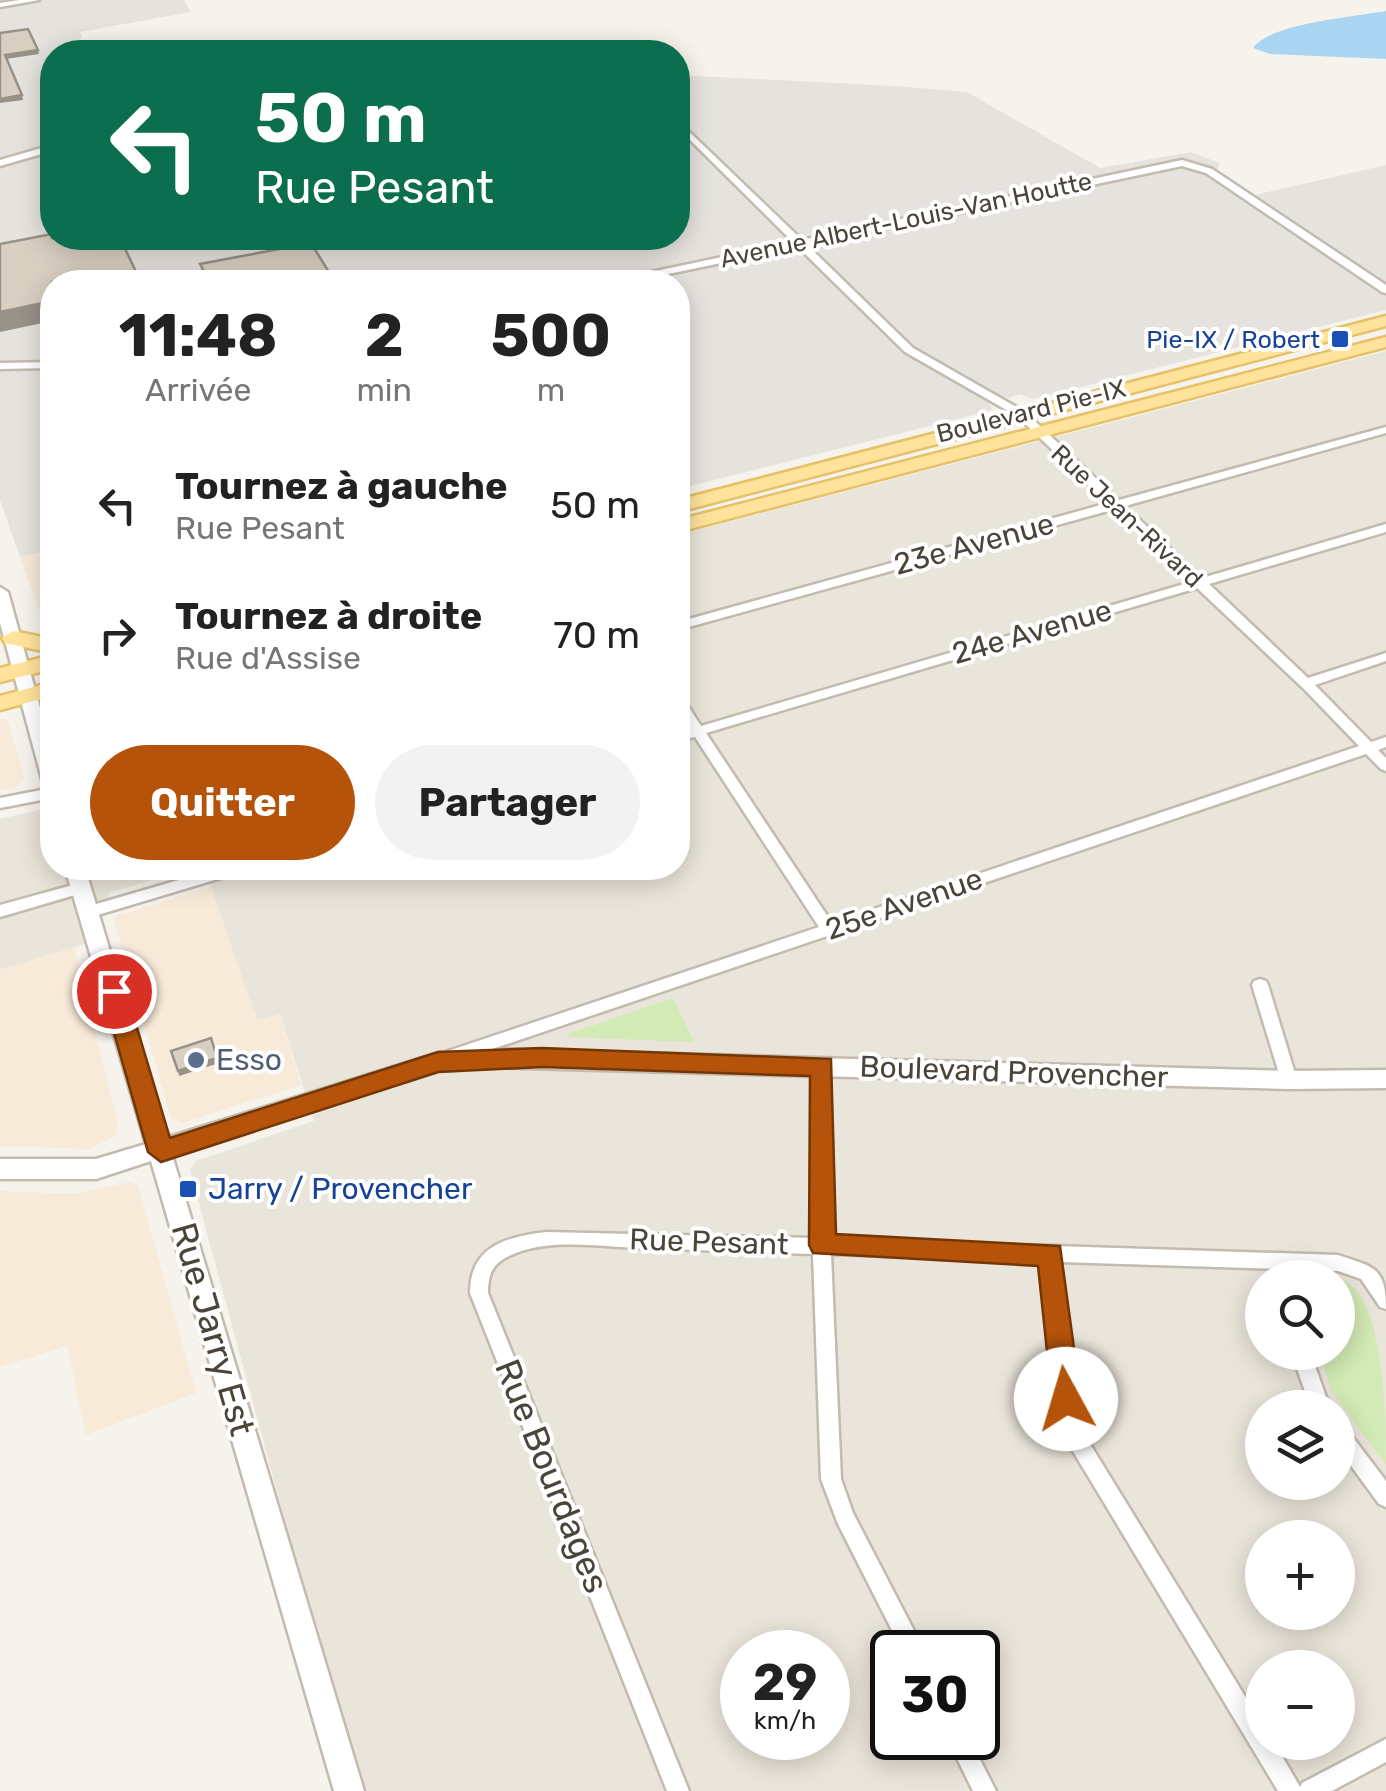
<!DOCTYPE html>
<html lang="fr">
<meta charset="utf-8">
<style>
:root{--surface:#fff;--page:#f2f2f2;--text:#222;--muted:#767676;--accent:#b45309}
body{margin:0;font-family:Rubik,sans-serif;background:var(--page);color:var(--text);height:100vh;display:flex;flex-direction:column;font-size:38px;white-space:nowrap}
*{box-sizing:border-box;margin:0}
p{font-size:32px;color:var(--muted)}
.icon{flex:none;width:55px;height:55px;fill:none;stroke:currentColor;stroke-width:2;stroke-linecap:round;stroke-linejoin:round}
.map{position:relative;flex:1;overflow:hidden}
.details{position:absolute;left:40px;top:270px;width:650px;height:610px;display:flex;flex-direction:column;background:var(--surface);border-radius:40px;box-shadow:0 5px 25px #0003}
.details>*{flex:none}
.hud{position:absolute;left:40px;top:40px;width:650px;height:210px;border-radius:40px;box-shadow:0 5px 25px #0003;background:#0b6e4f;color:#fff;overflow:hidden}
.fabs{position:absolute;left:1245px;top:1260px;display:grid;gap:20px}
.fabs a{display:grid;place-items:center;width:110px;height:110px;border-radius:50%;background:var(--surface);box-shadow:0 5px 25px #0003;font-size:50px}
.speed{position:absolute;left:720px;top:1630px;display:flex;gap:20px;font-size:50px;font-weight:700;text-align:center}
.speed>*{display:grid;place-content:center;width:130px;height:130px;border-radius:50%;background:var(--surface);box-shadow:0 5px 25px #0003;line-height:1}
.speed small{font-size:25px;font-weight:400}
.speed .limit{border:5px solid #111;border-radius:15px;background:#fff;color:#111}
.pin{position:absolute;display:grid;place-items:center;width:85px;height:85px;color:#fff;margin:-42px;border:5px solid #fff;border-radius:50%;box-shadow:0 2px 10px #0007}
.me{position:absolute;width:110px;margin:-55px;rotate:354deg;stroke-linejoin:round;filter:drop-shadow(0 0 8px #0008)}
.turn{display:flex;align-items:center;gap:35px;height:210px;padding:0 50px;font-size:45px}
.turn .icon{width:130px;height:130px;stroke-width:2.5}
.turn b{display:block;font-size:70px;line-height:85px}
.eta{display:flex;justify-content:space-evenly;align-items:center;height:170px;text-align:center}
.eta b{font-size:60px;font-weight:700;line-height:70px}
.primary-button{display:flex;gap:20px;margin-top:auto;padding:20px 50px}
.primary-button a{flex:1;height:115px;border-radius:60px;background:var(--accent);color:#fff;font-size:40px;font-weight:700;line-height:115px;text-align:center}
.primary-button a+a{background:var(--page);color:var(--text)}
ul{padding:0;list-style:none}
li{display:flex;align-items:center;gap:30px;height:130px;padding:0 50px}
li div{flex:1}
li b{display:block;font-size:38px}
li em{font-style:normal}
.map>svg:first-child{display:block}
.residential{fill:#eae5da;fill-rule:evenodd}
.commercial{fill:#f7ead8}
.industrial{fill:#e6e2dd}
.green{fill:#d2eab5}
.water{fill:#a9d4f2}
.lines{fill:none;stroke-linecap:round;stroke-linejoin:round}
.minor-casing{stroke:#c2bbae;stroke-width:5}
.tertiary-casing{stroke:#c2bbae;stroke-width:5}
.primary-casing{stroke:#e6c16a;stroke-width:5}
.minor{fill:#fff;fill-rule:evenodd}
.tertiary{fill:#fff;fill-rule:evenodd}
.primary{fill:#ffe39c;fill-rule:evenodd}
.wall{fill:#bab2a6}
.shaded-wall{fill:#979187}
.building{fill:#d8cfc1;stroke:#979187;stroke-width:2.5}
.route{fill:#b45309;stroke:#753606;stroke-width:2.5}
.transit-dot{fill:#1a4fb4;stroke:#fff;stroke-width:4}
.service-dot{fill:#5c6f8a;stroke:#fff;stroke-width:4}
.labels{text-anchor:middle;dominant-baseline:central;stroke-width:8;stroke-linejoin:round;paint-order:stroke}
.far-street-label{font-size:25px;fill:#4b4439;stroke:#fff}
.far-transit-label{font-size:25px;fill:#164399;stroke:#fff;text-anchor:end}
.street-label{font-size:30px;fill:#4b4439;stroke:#fff}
.service-label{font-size:30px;fill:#4e5e75;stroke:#fff;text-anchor:start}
.transit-label{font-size:30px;fill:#164399;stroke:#fff;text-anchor:start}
.near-street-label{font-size:35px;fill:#4b4439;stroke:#fff}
</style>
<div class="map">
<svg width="1386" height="1791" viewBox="0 0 1386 1791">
<rect width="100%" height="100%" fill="#f6f3ec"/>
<!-- residential -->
<g class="residential">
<path d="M1386,351V1791H358L190,1170L196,1161L314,1121L280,1014L257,1021L204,868H678V535ZM1262,1278H1338V1352H1262ZM1262,1408H1338V1482H1262ZM1262,1538H1338V1612H1262ZM742,1652H828V1738H742ZM892,1652H978V1738H892ZM1262,1668H1338V1742H1262Z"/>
<path d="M52,807V868H191L109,893L95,941L0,970V819Z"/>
</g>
<!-- commercial -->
<g class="commercial">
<path d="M52,549V633L45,625L20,557Z"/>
<path d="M0,718L8,720L24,778L16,787L0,791Z"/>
<path d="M211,887L257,1020L280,1014L301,1085L182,1123L171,1118L113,917Z"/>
<path d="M74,947L118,1124L115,1136L89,1149L0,1146V970Z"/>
<path d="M130,1182L138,1185L196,1393L86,1435L67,1346L0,1367V1191L74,1194Z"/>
</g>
<!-- industrial -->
<path class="industrial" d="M35,0H184L191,12L80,32L82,38L68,46V52H52V238H678V75L894,86L967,92L1100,168L1191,152L1219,163L1218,170L1255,195L1386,165V310L1033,399L1020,394L989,404L993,410L678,489V282H52V549L20,557L0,500V5Z"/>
<!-- green -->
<g class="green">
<path d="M673,998L694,1042L566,1037L568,1034Z"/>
<path d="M1338,1279C1386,1287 1386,1425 1386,1465L1331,1390L1321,1356L1320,1353L1338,1352Z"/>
</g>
<!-- water -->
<path class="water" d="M1386,11V59L1270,54L1253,48C1271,23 1354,17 1386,11Z"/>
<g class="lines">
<!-- minor casing -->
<g class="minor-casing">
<g id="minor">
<path d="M19,0H39L0,7V3Z"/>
<path d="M678,121L802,240L1182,160L1212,169L1386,285V293L1382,292L1206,173L1182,166L807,245L913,348L1025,412L1119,500L1386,427V433L1125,506L1202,578L1386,524V532L1209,584L1308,678L1386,653V661L1315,685L1371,742L1386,737V747L1378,750L1386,758V771L1381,769L1366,754L451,1063L445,1062L443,1057L445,1052L819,927L695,737L678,741V732L689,729L678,711V697L683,698L701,726L1191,582L1115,509L678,630V622L1108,503L1017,416L905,352L798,247L630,282H613L618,279L793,242L678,128ZM1197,588L1305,690L1359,746L832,923L706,733Z"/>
<path d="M52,145V151L0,166V160Z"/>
<path d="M52,362V368L0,369V363Z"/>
<path d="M52,788V798L0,808V798Z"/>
<path d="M220,868H243L241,872L91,917L83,911L86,907Z"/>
<path d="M80,883L87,888L85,892L0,917V905Z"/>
<path d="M1260,979L1266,981L1268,985L1297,1080L1295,1085L1289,1087L1283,1085L1281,1080L1252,985L1254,981Z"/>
<path d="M822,1059L828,1061L830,1066L831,1239L1338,1255C1374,1267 1386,1267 1386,1309L1380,1307L1361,1279L1338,1271L1060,1262L1077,1399L1087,1439L1262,1724V1742H1274L1300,1787L1302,1783L1386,1739V1762L1332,1791H1278L1071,1448L1057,1399L1042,1261L831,1254L841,1479L853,1513L925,1652H903L838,1524L821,1479L813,1254C756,1252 699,1250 641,1248C601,1247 547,1237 509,1256C492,1264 488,1275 488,1293L689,1791H667L470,1293C470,1246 506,1237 546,1232L813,1238L814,1066L816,1061Z"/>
<path d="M1291,1352H1310L1330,1408H1311Z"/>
<path d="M1338,1424L1345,1427L1386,1481V1507L1379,1504L1338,1448Z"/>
<path d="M947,1738H969L996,1791H973Z"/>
</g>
</g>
<!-- tertiary casing -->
<g class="tertiary-casing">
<g id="tertiary">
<path d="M0,587L8,592L52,751V789L43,783L0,623Z"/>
<path d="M65,868H85L166,1138L438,1053L490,1049L1289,1071L1386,1070V1088L1289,1089L490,1067L438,1071L172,1155L364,1791H334L151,1161L96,1179H0V1159H96L146,1144Z"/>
</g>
</g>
<!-- primary casing -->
<g class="primary-casing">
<g id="primary">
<path d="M1386,316V326L678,512V500Z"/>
<path d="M1386,337V347L678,532V520Z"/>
<path d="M13,631L52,639V653L5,643L2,638Z"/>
<path d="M52,655V669L0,682V668Z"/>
<path d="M52,682V696L0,710V696Z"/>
</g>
</g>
<!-- minor -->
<use href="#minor" class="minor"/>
<!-- tertiary -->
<use href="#tertiary" class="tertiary"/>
<!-- primary -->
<use href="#primary" class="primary"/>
</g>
<!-- wall -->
<path class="wall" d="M200,264L335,282H204Z"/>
<!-- shaded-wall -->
<g class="shaded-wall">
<path d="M38,50L39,54L6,59L5,55Z"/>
<path d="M22,95L23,100L0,103V99Z"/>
<path d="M139,278L140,282H117Z"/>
<path d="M52,301V321L0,332V312Z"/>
<path d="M217,1058L219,1063L179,1076L178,1071Z"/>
</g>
<!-- building -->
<g class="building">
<path d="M28,29L38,50L5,55L22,95L0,99V33Z"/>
<path d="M52,234V238H120L139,278L117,282H52V301L0,312V244Z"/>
<path d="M311,243L335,282H210L200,264Z"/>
<path d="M211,1038L217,1058L178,1071L171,1051Z"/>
</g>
<!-- route -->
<path class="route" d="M114,982L126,991L170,1138L438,1052L542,1048L831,1059L836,1234L1060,1246L1081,1399L1077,1409L1066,1413L1056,1409L1052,1399L1038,1266L813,1253L809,1245L810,1076L542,1067L438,1072L161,1162L148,1152L102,991Z"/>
<!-- markers -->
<g class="transit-dot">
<rect x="1330" y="329" width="20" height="20" rx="5"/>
<rect x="178" y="1179" width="20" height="20" rx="5"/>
</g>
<circle class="service-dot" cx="196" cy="1060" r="10"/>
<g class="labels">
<!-- far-street labels -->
<g class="far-street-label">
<text transform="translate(906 220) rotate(-12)">Avenue Albert-Louis-Van Houtte</text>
<text transform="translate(1031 411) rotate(-14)">Boulevard Pie-IX</text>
<text transform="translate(1127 516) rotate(43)">Rue Jean-Rivard</text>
</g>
<!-- far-transit labels -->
<g class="far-transit-label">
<text x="1320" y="339">Pie-IX / Robert</text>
</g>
<!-- street labels -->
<g class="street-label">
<text transform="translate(974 544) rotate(-15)">23e Avenue</text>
<text transform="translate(1032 632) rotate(-16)">24e Avenue</text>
<text transform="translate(904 904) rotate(-19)">25e Avenue</text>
<text transform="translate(1014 1072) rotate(2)">Boulevard Provencher</text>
<text transform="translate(709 1242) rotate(2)">Rue Pesant</text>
</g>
<!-- service labels -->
<g class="service-label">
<text x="216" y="1060">Esso</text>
</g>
<!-- transit labels -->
<g class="transit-label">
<text x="208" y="1189">Jarry / Provencher</text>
</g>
<!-- near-street labels -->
<g class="near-street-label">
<text transform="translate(213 1329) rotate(74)">Rue Jarry Est</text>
<text transform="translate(552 1476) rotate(68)">Rue Bourdages</text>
</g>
</g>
</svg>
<div class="fabs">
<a><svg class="icon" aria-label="search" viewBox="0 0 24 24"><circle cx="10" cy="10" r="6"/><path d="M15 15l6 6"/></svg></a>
<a><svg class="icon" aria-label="layers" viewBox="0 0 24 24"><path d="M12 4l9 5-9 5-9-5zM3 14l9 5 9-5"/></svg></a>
<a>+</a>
<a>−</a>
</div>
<div class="speed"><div>29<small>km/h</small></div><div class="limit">30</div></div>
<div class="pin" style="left:114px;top:991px;background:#d93025"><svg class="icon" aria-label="arrive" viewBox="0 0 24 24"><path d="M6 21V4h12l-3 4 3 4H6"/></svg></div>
<svg class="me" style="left:1066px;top:1399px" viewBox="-20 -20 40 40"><circle r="19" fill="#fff"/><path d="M0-13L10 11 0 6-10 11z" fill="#b45309"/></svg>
<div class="hud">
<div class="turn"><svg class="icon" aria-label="left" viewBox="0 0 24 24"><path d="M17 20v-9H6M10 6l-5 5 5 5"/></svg><div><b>50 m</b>Rue Pesant</div></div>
</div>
<section class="details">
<div class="eta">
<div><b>11:48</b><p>Arrivée</p></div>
<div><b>2</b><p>min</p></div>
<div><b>500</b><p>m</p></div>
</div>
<ul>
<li><svg class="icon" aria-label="left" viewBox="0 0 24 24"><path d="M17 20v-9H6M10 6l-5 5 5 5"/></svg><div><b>Tournez à gauche</b><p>Rue Pesant</p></div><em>50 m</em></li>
<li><svg class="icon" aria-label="right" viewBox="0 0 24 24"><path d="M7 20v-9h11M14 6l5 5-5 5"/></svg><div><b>Tournez à droite</b><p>Rue d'Assise</p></div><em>70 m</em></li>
</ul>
<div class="primary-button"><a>Quitter</a><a>Partager</a></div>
</section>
</div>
